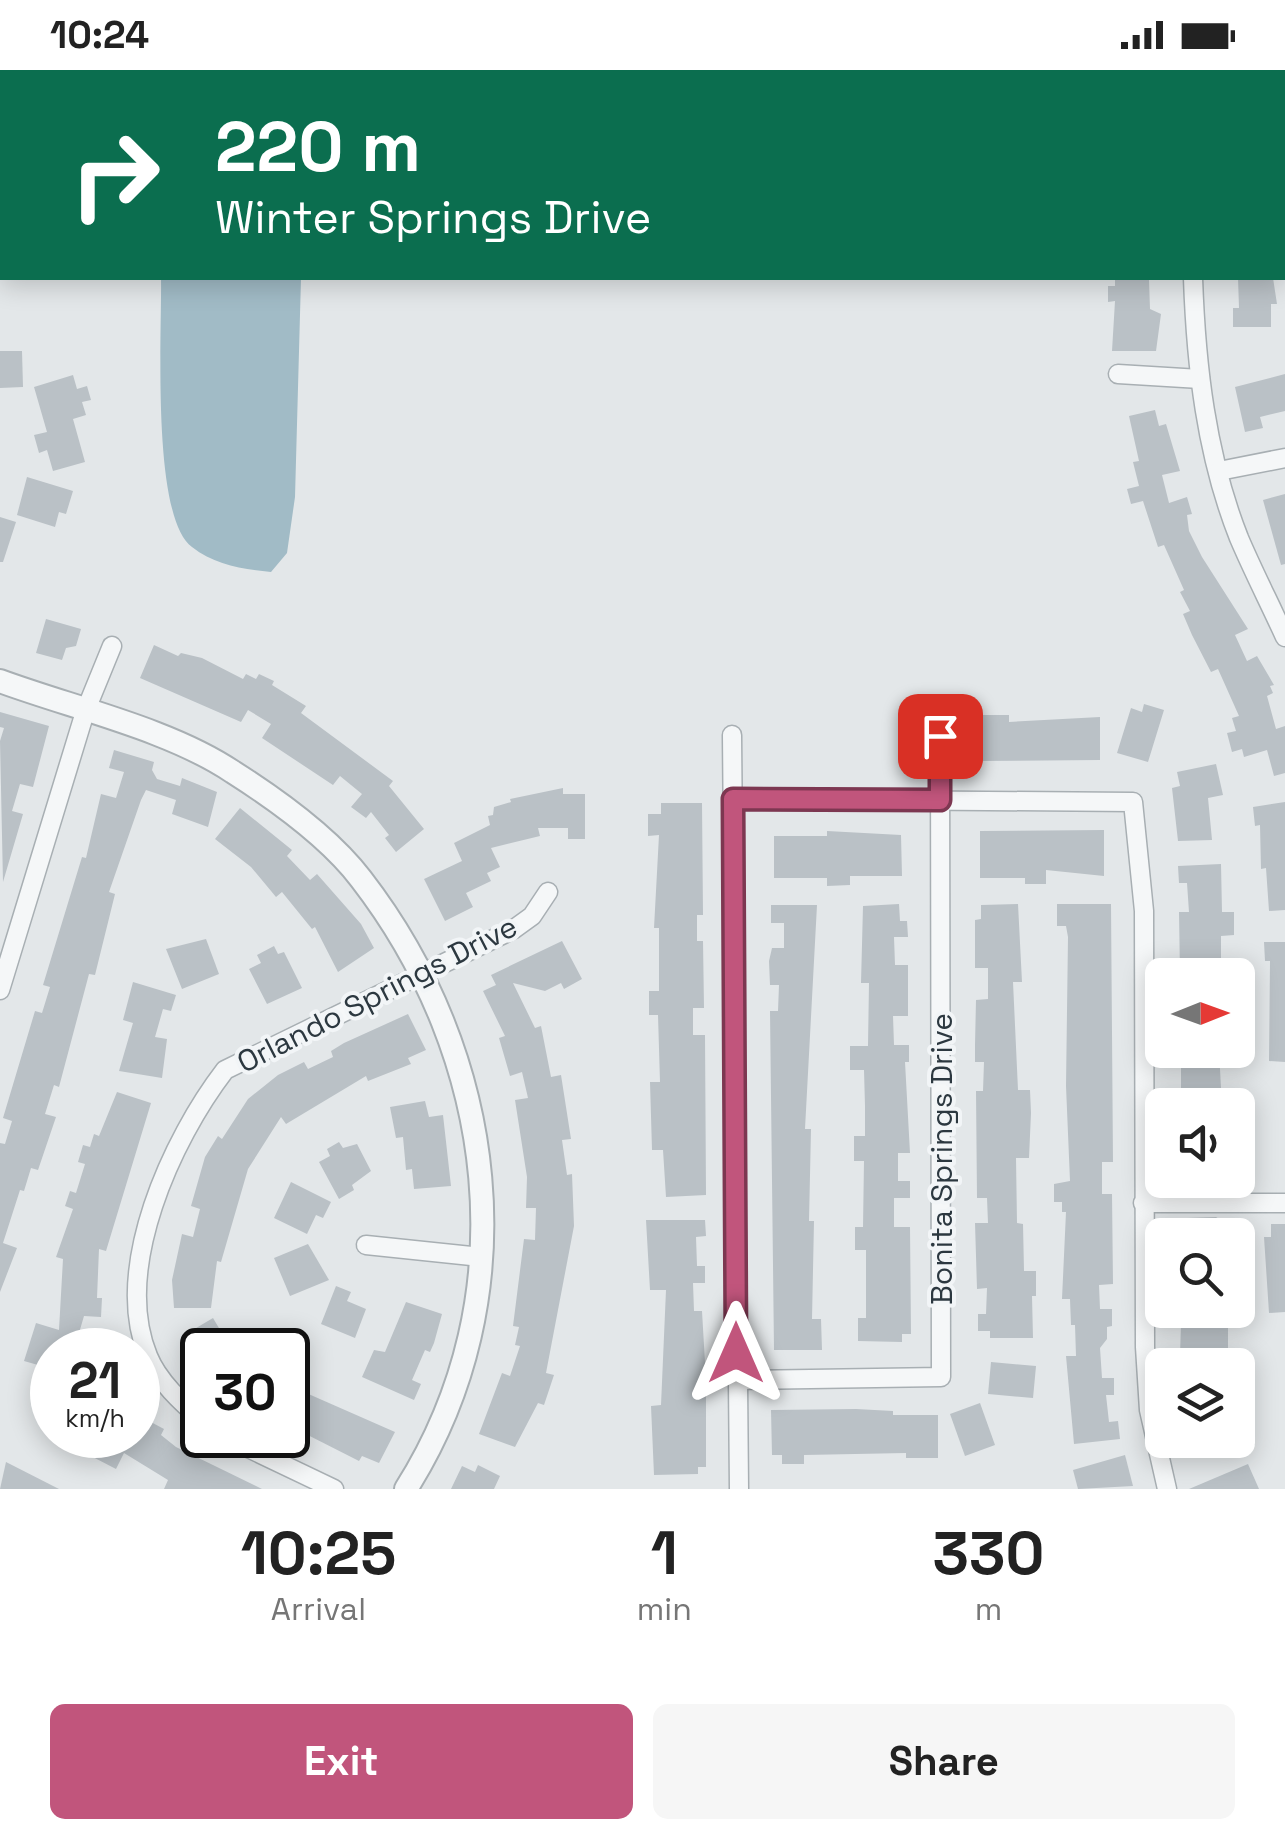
<!DOCTYPE html>
<style>
:root{--surface:#fff;--page:#f6f6f6;--text:#222;--muted:#767676;--accent:#c1557c}
body{margin:0;font-family:"Space Grotesk",sans-serif;background:var(--page);color:var(--text);height:100vh;display:flex;flex-direction:column;font-size:38px;white-space:nowrap}
*{box-sizing:border-box;margin:0}
p{font-size:32px;color:var(--muted)}
.icon{flex:none;width:55px;height:55px;fill:none;stroke:currentColor;stroke-width:2;stroke-linecap:round;stroke-linejoin:round}
.map{position:relative;height:1419px;overflow:hidden}
.drawer{display:flex;flex-direction:column;background:var(--surface);flex:1}
.drawer>*{flex:none}
.hud{position:absolute;left:0px;top:0px;width:1285px;height:210px;box-shadow:0 5px 25px #0003;background:#0b6e4f;color:#fff;overflow:hidden}
.needle{width:65px;rotate:89deg}
.fabs{position:absolute;left:1145px;top:888px;display:grid;gap:20px}
.fabs a{display:grid;place-items:center;width:110px;height:110px;border-radius:15px;background:var(--surface);box-shadow:0 5px 25px #0003;font-size:50px}
.speed{position:absolute;left:30px;top:1258px;display:flex;gap:20px;font-size:50px;font-weight:700;text-align:center}
.speed>*{display:grid;place-content:center;width:130px;height:130px;border-radius:50%;background:var(--surface);box-shadow:0 5px 25px #0003;line-height:1}
.speed small{font-size:25px;font-weight:400}
.speed .limit{border:5px solid #111;border-radius:15px;background:#fff;color:#111}
.pin{position:absolute;display:grid;place-items:center;width:85px;height:85px;color:#fff;margin:-42px;border-radius:20px;box-shadow:0 5px 15px #0006}
.me{position:absolute;width:110px;margin:-55px;rotate:0deg;stroke-linejoin:round;filter:drop-shadow(0 0 8px #0008)}
.turn{display:flex;align-items:center;gap:35px;height:210px;padding:0 50px;font-size:45px}
.turn .icon{width:130px;height:130px;stroke-width:2.5}
.turn b{display:block;font-size:70px;line-height:85px}
.eta{display:flex;justify-content:space-evenly;align-items:center;height:170px;text-align:center}
.eta b{font-size:60px;font-weight:700;line-height:70px}
.primary-button{display:flex;gap:20px;margin-top:auto;padding:20px 50px}
.primary-button a{flex:1;height:115px;border-radius:15px;background:var(--accent);color:#fff;font-size:40px;font-weight:700;line-height:115px;text-align:center}
.primary-button a+a{background:var(--page);color:var(--text)}
.status{display:flex;justify-content:space-between;align-items:center;height:70px;padding:0 50px;background:var(--surface);direction:ltr}
.status svg{height:28px;fill:currentColor}
.map>svg:first-child{display:block}
.water{fill:#a1bbc6}
.building{fill:#bac1c6}
.lines{fill:none;stroke-linecap:round;stroke-linejoin:round}
.minor-casing{stroke:#a8afb3;stroke-width:21}
.tertiary-casing{stroke:#a8afb3;stroke-width:26}
.minor{stroke:#f5f7f8;stroke-width:18}
.tertiary{stroke:#f5f7f8;stroke-width:22}
.route-casing{stroke:#7d3751;stroke-width:25}
.route{stroke:#c1557c;stroke-width:18}
.labels{text-anchor:middle;dominant-baseline:central;stroke-width:8;stroke-linejoin:round;paint-order:stroke}
.street-label{font-size:30px;fill:#2c3840;stroke:#f2f5f7}
</style>
<div class="status"><b>10:24</b><svg viewBox="0 0 49 12"><path d="M0 12V9h3v3zM5 12V6h3v6zM10 12V3h3v9zM15 12V0h3v12zM26 1h20v11H26zM47 4h2v5h-2z"/></svg></div>
<div class="map">
<svg width="1285" height="1419" viewBox="0 0 1285 1419">
<rect width="100%" height="100%" fill="#e3e7e9"/>
<!-- water -->
<path class="water" d="M161,208H301L295,427L287,483L271,502C242,499 215,495 192,477C151,447 162,261 161,208Z"/>
<!-- building -->
<g class="building">
<path d="M1115,208L1149,210L1150,239L1161,244L1156,281H1112L1115,231L1108,232V216H1115Z"/>
<path d="M1238,208H1273L1277,234H1271V257H1233V238H1239Z"/>
<path d="M0,281H22L23,317L0,318Z"/>
<path d="M1285,304V341L1260,347L1263,358L1245,362L1235,317Z"/>
<path d="M73,305L77,319L87,316L91,330L82,332L86,345L73,349L85,392L53,401L47,380L39,383L34,365L47,362L34,317Z"/>
<path d="M1155,340L1159,356L1166,354L1180,401L1162,405L1169,433L1187,427L1192,444L1187,445L1189,461L1202,487L1248,559L1235,565L1247,591L1257,586L1274,615L1270,616L1273,623L1267,626L1276,659L1285,656V703L1274,706L1267,680L1244,687L1242,679L1232,682L1227,663L1236,661L1232,648L1239,646L1218,599L1211,602L1192,565L1183,544L1190,541L1180,522L1184,520L1164,475L1158,477L1143,431L1131,434L1127,419L1139,416L1133,392L1139,391L1129,346Z"/>
<path d="M27,407L73,421L66,444L59,442L55,457L17,445Z"/>
<path d="M1285,424V494L1281,495L1263,430Z"/>
<path d="M0,447L16,452L3,492H0Z"/>
<path d="M46,549L81,559L76,576L66,578L62,590L36,583Z"/>
<path d="M154,575L178,586L181,583L202,588L243,609L246,604L256,609L259,604L274,611L272,615L306,636L301,643L393,711L389,716L424,759L396,782L385,768L389,765L371,742L366,748L351,737L362,724L340,706L333,715L262,668L271,654L248,640L241,652L140,608Z"/>
<path d="M1144,634L1164,640L1148,692L1117,683L1131,638L1142,642Z"/>
<path d="M0,642L49,656L33,717L20,714L12,741L23,744L3,812L0,671L4,658L0,657Z"/>
<path d="M977,645H1009V652L1100,647V690L977,691Z"/>
<path d="M114,680L154,692L152,700L157,709L180,716L182,708L217,722L208,757L172,744L176,730L146,720L141,730L109,822L115,824L95,905L89,904L59,1017L54,1015L45,1044L56,1047L38,1100L31,1098L24,1121L20,1120L3,1173L17,1178L0,1222V1073L5,1074L12,1051L3,1048L35,941L42,943L50,917L43,915L82,787L86,788L101,724L116,728L124,702L109,698Z"/>
<path d="M1216,694L1223,725L1208,728L1212,770L1178,771L1172,718L1180,716L1177,702Z"/>
<path d="M563,718V724H585V769H568V758H538L540,766L491,778L500,797L487,803L491,811L466,823L473,837L445,851L424,809L462,791L454,773L490,755L488,746L493,745L494,737L511,732L510,729Z"/>
<path d="M1285,732V840L1269,841L1266,798L1261,799L1260,755L1255,756L1253,737Z"/>
<path d="M661,733H702L703,845H697V871H703L704,938H693V965H705L706,1125L666,1127L663,1080H652L650,1012H660L658,945H649V921H659V858H654L659,765L648,766V744H661Z"/>
<path d="M240,738L292,780L287,786L310,810L317,804L361,854L374,878L338,902L315,857L312,859L282,822L276,827L251,797L215,769Z"/>
<path d="M1104,760V806L1046,800V814H1025V808H980V761Z"/>
<path d="M827,761L901,765L902,806H850V815L827,816V808H774V766H827Z"/>
<path d="M1221,794L1222,842H1234V865L1221,866V905H1180L1179,842H1189L1187,813H1179L1178,796Z"/>
<path d="M899,834L900,851H907L908,867H894L895,895H908V946H893L894,975H909V992H905L910,1083H898V1111H910V1128H894V1157H910L911,1264H902V1272L858,1271V1248H866V1180H855V1157H863L864,1091H854V1066H865V1036L864,1000H850V976H868L869,913H861L863,836Z"/>
<path d="M1018,834L1022,912H1013L1018,1020H1030L1031,1043L1029,1088H1016L1017,1153L1023,1154L1024,1201H1036V1226H1032L1033,1268H990V1261H978V1244H986L987,1218L977,1219L975,1153H988L987,1128H977L976,1021H983L984,992H975V975L976,930L988,929V898H975V850L981,849V835Z"/>
<path d="M1057,834H1111L1113,1092H1102V1124H1112L1113,1214L1099,1215L1100,1239H1112V1256L1107,1257V1269L1100,1278L1102,1308H1114V1325H1106L1109,1352L1118,1351L1120,1369L1074,1374L1066,1286H1076L1075,1255H1071L1070,1229H1062L1066,1142H1062V1132H1054V1114L1070,1111L1066,1016L1068,867L1066,856H1057Z"/>
<path d="M771,835H817L805,1059H811L809,1151H814L812,1249H821L822,1280H774L770,941H778L779,915H770L769,891L772,878H784V853H771Z"/>
<path d="M206,869L219,904L182,919L166,879Z"/>
<path d="M562,871L582,909L564,919L561,913L545,921L513,913L535,958L541,956L551,1007L561,1005L571,1069L562,1070L567,1105L572,1104L574,1156L546,1303L554,1305L544,1335L538,1333L515,1377L479,1364L502,1303L510,1306L520,1276L515,1275L519,1257L513,1256L524,1169L535,1170L536,1138H526L527,1107L515,1030L528,1028L522,1002L510,1006L499,968L505,966L483,921L496,915L491,905Z"/>
<path d="M1264,872H1285V992L1269,991L1270,891H1265Z"/>
<path d="M274,876L278,884L284,882L302,918L267,934L249,899L261,893L257,885Z"/>
<path d="M133,912L176,925L171,941L163,939L155,967L167,969L162,1008L119,1001L133,953L123,950Z"/>
<path d="M408,944L426,980L408,988L411,994L368,1011L366,1006L286,1054L281,1047L248,1099L221,1192L217,1191L211,1238H174L172,1210L182,1164L193,1167L200,1139L191,1136L205,1087L218,1066L222,1069L248,1029L278,1005L304,992L308,999L333,987L331,981L344,973Z"/>
<path d="M1181,980H1219L1221,1018H1234V1031L1181,1035Z"/>
<path d="M117,1022L151,1033L106,1181L99,1179L97,1228H102L101,1247L84,1246L74,1280H52V1299L24,1291L36,1253L59,1260L63,1189L56,1187L73,1139L65,1136L70,1121L76,1123L85,1094L78,1092L83,1075L90,1077L94,1064L99,1066Z"/>
<path d="M425,1031L429,1047L443,1045L451,1116L414,1119L412,1099L406,1100L403,1067L396,1068L390,1037Z"/>
<path d="M339,1072L343,1078L357,1074L371,1101L352,1115L354,1120L339,1129L319,1092L330,1086L327,1079Z"/>
<path d="M291,1112L331,1132L323,1148L316,1145L307,1164L274,1148Z"/>
<path d="M1216,1147L1222,1151V1165H1187V1148Z"/>
<path d="M646,1150H705L706,1166L696,1167L697,1196H705V1213H693L694,1241H702L706,1310V1397H698V1404L654,1405L651,1336L661,1335L666,1220H650Z"/>
<path d="M1271,1154H1285V1242L1269,1243L1264,1167H1271Z"/>
<path d="M308,1174L329,1210L290,1226L274,1188Z"/>
<path d="M336,1216L351,1222L347,1231L366,1239L355,1268L321,1254Z"/>
<path d="M406,1232L442,1244L434,1273L430,1282L425,1280L412,1310L421,1314L414,1330L362,1307L374,1280L385,1282Z"/>
<path d="M213,1248L232,1280H202V1302L181,1267Z"/>
<path d="M1181,1253H1228V1285H1180Z"/>
<path d="M991,1292L1036,1296L1033,1328L988,1324Z"/>
<path d="M52,1314V1352L39,1354L32,1318Z"/>
<path d="M288,1315L395,1362L379,1393L362,1386L359,1391L288,1355Z"/>
<path d="M980,1333L995,1375L965,1386L950,1344Z"/>
<path d="M856,1339L893,1341V1345H938V1388H906V1383L804,1385V1394H782V1385H772L771,1340Z"/>
<path d="M149,1351L164,1359L161,1365L176,1377L262,1419H164L168,1410L124,1383L116,1399L87,1384L97,1365H138V1355L145,1358Z"/>
<path d="M1197,1370H1254L1255,1375L1202,1388Z"/>
<path d="M1125,1385L1133,1416L1078,1419L1073,1400Z"/>
<path d="M6,1392L59,1419H0Z"/>
<path d="M1248,1394L1259,1419H1189Z"/>
<path d="M478,1395L500,1406L494,1419H451L462,1396L475,1402Z"/>
</g>
<g class="lines">
<!-- minor casing -->
<g class="minor-casing">
<g id="minor">
<path d="M1194,2V0"/>
<path d="M1193,208C1196,295 1206,385 1239,468C1253,501 1270,534 1285,567"/>
<path d="M1118,304L1200,309"/>
<path d="M1219,401L1285,388"/>
<path d="M732,665L739,1419"/>
<path d="M733,729L1133,732L1144,841L1145,1277L1149,1340L1167,1419"/>
<path d="M0,920L85,642L112,576"/>
<path d="M1143,1133H1285"/>
<path d="M366,1175L481,1187"/>
<path d="M737,1310L941,1307L940,666"/>
<path d="M202,1350C182,1333 158,1311 148,1286C112,1198 172,1069 225,1000L514,859L532,846L548,822"/>
<path d="M221,1365L334,1419"/>
</g>
</g>
<!-- tertiary casing -->
<g class="tertiary-casing">
<path id="tertiary" d="M0,611C73,638 169,659 233,702C277,730 329,767 361,809C497,985 528,1226 406,1419"/>
</g>
<!-- minor -->
<use href="#minor" class="minor"/>
<!-- tertiary -->
<use href="#tertiary" class="tertiary"/>
</g>
<g class="lines">
<!-- route casing -->
<g class="route-casing">
<path id="route" d="M736,1283L733,729L940,730V666"/>
</g>
<!-- route -->
<use href="#route" class="route"/>
</g>
<g class="labels">
<!-- street labels -->
<g class="street-label">
<text transform="translate(377 924) rotate(-27)">Orlando Springs Drive</text>
<text transform="translate(941 1089) rotate(-90)">Bonita Springs Drive</text>
</g>
</g>
</svg>
<div class="fabs">
<a><svg class="needle" viewBox="-14 -14 28 28"><path d="M0-13l5 13h-10z" fill="#e53935"/><path d="M0 13l5-13h-10z" fill="#767676"/></svg></a>
<a><svg class="icon" aria-label="sound" viewBox="0 0 24 24"><path d="M4 9h4l5-4v14l-5-4H4zM17 9q2 3 0 6"/></svg></a>
<a><svg class="icon" aria-label="search" viewBox="0 0 24 24"><circle cx="10" cy="10" r="6"/><path d="M15 15l6 6"/></svg></a>
<a><svg class="icon" aria-label="layers" viewBox="0 0 24 24"><path d="M12 4l9 5-9 5-9-5zM3 14l9 5 9-5"/></svg></a>
</div>
<div class="speed"><div>21<small>km/h</small></div><div class="limit">30</div></div>
<div class="pin" style="left:940px;top:666px;background:#d93025"><svg class="icon" aria-label="arrive" viewBox="0 0 24 24"><path d="M6 21V4h12l-3 4 3 4H6"/></svg></div>
<svg class="me" style="left:736px;top:1283px" viewBox="-20 -20 40 40"><path d="M0-17L14 15 0 8-14 15z" fill="#c1557c" stroke="#fff" stroke-width="4"/></svg>
<div class="hud">
<div class="turn"><svg class="icon" aria-label="right" viewBox="0 0 24 24"><path d="M7 20v-9h11M14 6l5 5-5 5"/></svg><div><b>220 m</b>Winter Springs Drive</div></div>
</div>
</div>
<section class="drawer">
<div class="eta">
<div><b>10:25</b><p>Arrival</p></div>
<div><b>1</b><p>min</p></div>
<div><b>330</b><p>m</p></div>
</div>
<div class="primary-button"><a>Exit</a><a>Share</a></div>
</section>
